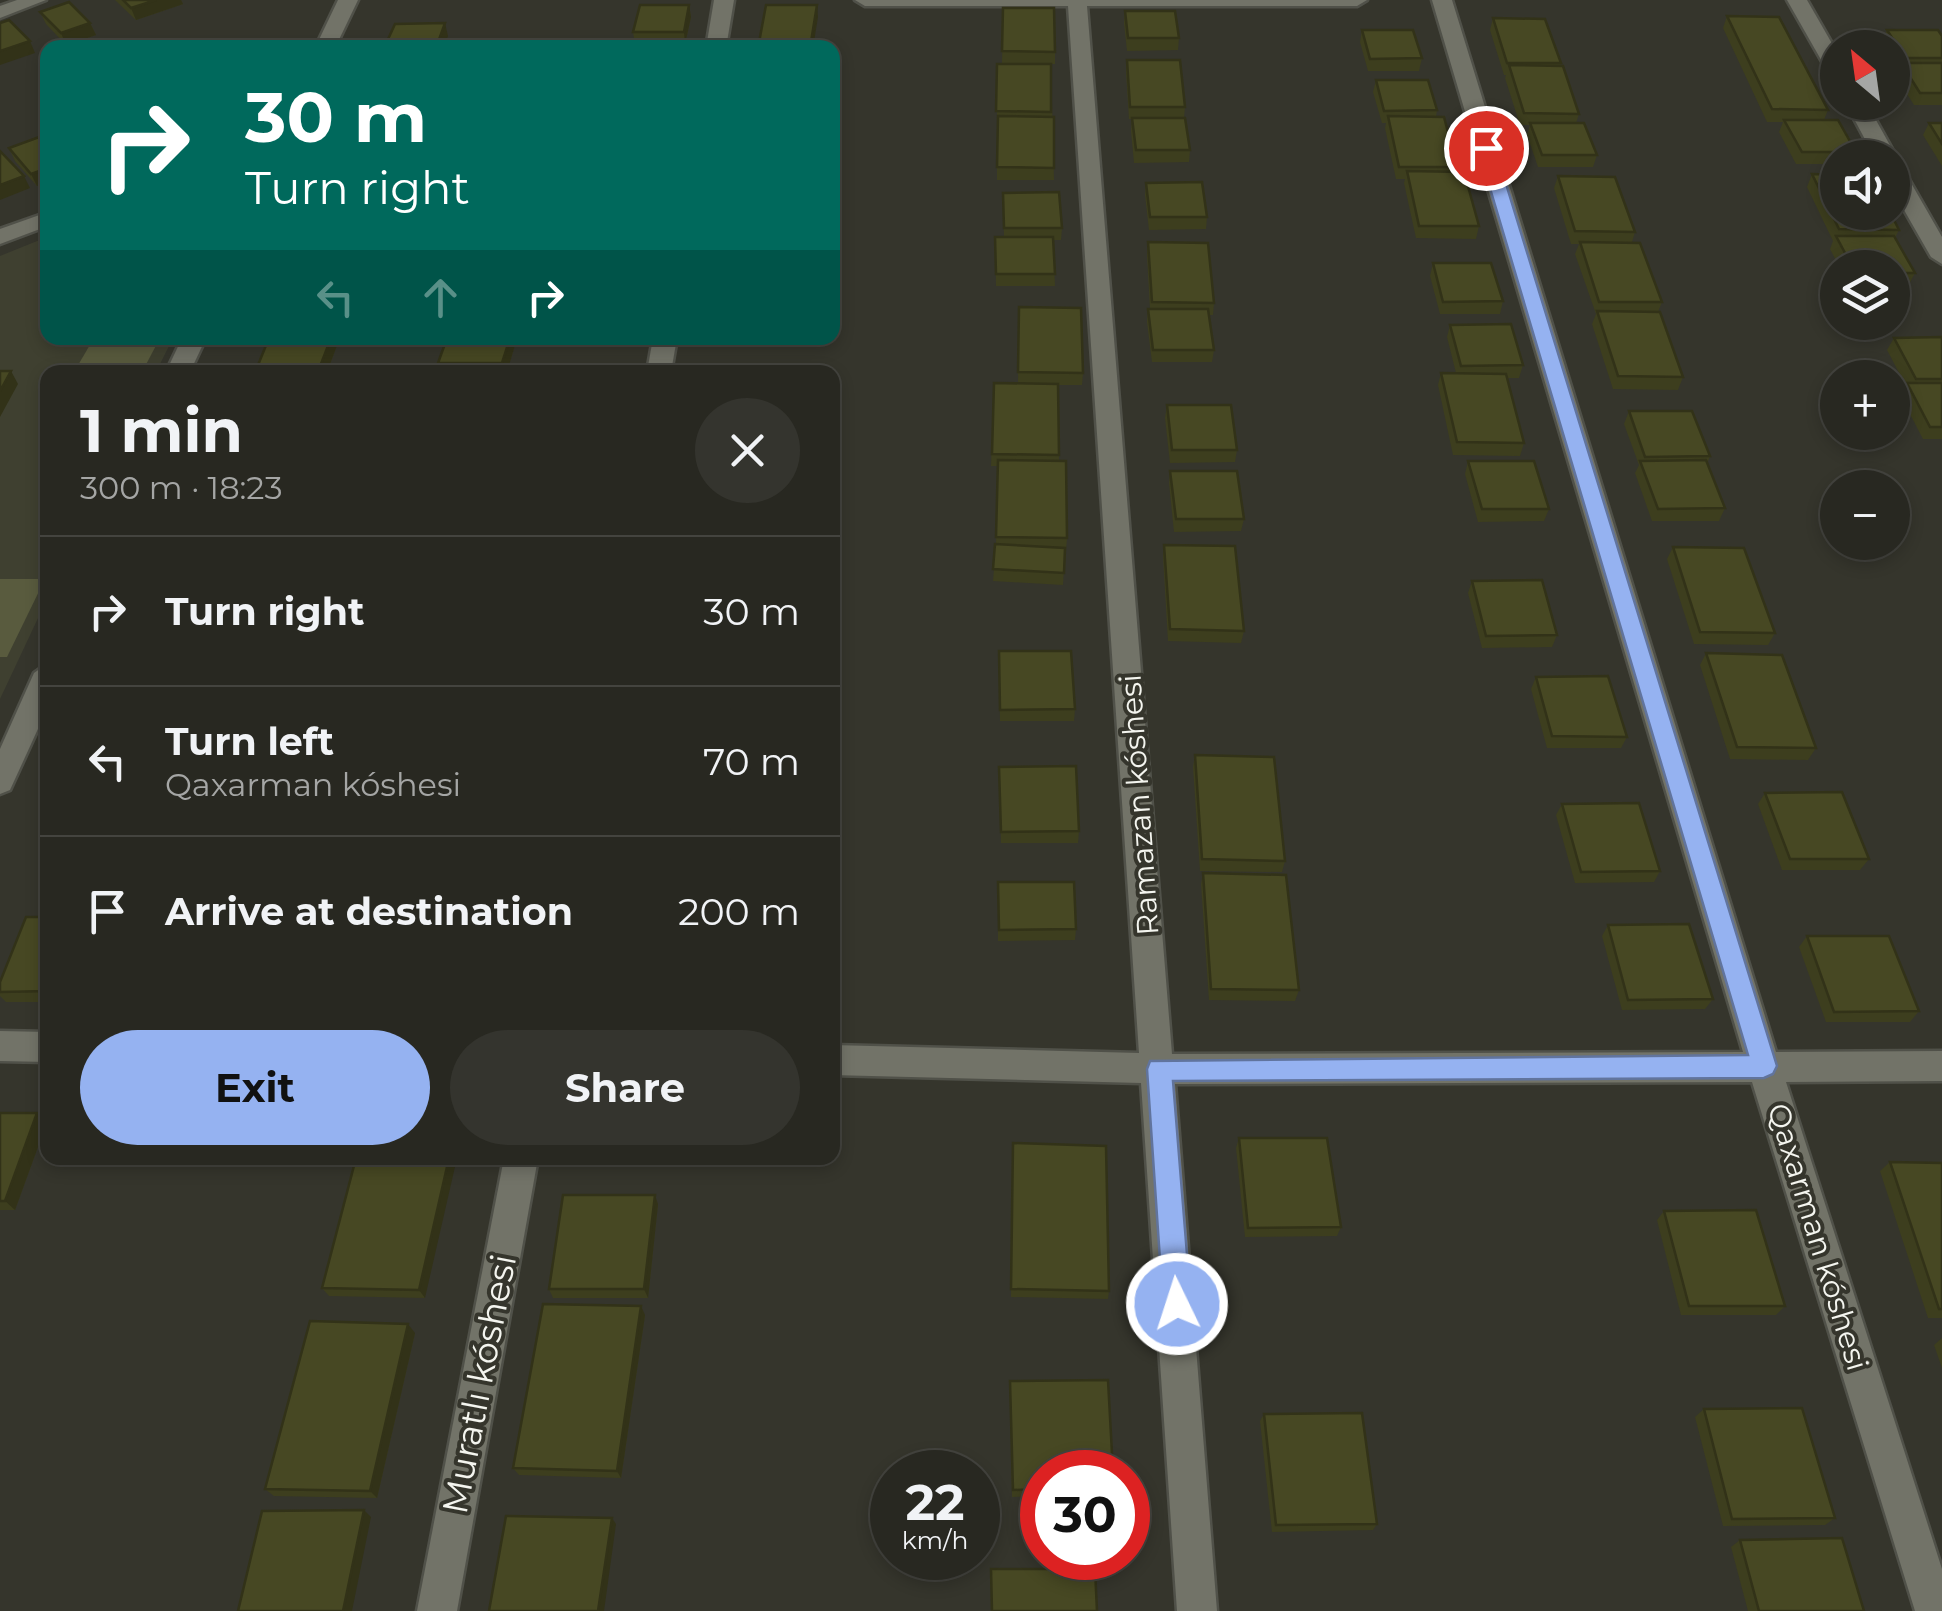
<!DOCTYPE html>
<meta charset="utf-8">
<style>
:root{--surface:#282821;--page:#34342e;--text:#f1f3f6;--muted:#a5a6a5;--line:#44443f;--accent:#95b2f1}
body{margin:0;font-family:Montserrat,sans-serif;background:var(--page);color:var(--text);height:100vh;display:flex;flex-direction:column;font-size:38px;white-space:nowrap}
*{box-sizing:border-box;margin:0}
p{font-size:32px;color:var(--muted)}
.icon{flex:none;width:55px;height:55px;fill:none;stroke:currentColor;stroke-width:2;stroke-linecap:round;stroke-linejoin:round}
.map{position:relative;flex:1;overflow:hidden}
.sheet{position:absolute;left:40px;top:365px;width:800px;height:800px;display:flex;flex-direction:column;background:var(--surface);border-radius:20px;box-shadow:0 5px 15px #0003,0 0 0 2px var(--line)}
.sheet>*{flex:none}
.guide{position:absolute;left:40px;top:40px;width:800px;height:305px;border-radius:20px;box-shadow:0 5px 15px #0003,0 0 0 2px var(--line);background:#00695c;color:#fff;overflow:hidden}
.needle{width:65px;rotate:331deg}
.tools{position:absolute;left:1820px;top:30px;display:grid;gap:20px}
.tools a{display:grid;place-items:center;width:90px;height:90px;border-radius:50%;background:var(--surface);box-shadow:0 5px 15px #0003,0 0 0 2px var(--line);font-size:50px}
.speed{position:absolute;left:870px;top:1450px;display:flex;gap:20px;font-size:50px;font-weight:700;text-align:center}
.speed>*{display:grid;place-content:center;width:130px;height:130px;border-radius:50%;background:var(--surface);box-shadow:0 5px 15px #0003,0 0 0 2px var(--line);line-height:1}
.speed small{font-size:25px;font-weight:400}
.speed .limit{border:15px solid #d22;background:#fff;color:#111}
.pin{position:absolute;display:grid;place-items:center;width:85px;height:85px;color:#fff;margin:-42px;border:5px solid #fff;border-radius:50%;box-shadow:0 2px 10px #0007}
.me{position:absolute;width:110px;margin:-55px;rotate:356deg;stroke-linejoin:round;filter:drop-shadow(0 0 8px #0008)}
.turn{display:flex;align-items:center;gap:35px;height:210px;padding:0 40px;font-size:45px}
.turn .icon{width:130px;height:130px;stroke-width:2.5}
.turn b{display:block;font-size:70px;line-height:85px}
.lanes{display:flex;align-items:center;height:95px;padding:0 40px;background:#0003;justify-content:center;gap:50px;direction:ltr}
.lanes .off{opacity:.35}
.round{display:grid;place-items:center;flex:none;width:105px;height:105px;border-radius:52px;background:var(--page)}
.head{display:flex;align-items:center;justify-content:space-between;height:170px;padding:0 40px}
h1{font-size:60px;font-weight:700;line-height:75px}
.action{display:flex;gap:20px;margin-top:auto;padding:20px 40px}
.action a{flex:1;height:115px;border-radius:60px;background:var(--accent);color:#111;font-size:40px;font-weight:700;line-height:115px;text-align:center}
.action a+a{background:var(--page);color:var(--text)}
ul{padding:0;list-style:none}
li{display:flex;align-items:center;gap:30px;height:150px;padding:0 40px;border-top:2px solid var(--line)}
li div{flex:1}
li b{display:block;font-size:38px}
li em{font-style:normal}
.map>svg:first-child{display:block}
.built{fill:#3f4030}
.green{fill:#595b3e}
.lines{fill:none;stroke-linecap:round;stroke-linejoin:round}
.street-casing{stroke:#505149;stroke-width:5}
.street{fill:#727368;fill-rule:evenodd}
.wall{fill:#3d3e1e}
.shaded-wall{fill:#323218}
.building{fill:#474823;stroke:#323218;stroke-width:2.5}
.route{fill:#95b2f1;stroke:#61749d;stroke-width:2.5}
.labels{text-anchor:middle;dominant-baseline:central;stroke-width:8;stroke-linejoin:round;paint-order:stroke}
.street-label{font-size:30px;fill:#f4f5ef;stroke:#35352c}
.near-street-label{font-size:35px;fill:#f4f5ef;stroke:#35352c}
</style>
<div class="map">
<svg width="1942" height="1611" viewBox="0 0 1942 1611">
<rect width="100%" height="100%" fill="#35352c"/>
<!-- built -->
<path class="built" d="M47,237L48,338H173L156,372H48L47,599L0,699V256Z"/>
<!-- green -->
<g class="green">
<path d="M94,338H160L142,372H74Z"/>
<path d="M0,579H45L7,657H0Z"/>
</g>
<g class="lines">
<!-- street casing -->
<g class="street-casing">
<g id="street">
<path d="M17,0H46L0,18V6Z"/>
<path d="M338,0H358L335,48H315Z"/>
<path d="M714,0H734L726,48H706Z"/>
<path d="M855,0H1367L1357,6H1087L1172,1054L1743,1052L1432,0H1452L1776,1052L1942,1051V1081L1786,1082L1942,1569V1611H1915L1752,1082L1175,1084L1217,1611H1177L1141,1083L832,1075V1045L1139,1053L1068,6H865Z"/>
<path d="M1787,0H1807L1838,54V78L1828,72Z"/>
<path d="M1845,102H1866L1897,158L1893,163L1903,169L1942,237V264L1931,257L1892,189V158H1875Z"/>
<path d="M48,212V226L0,244V229Z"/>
<path d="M182,338H206L190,372H166Z"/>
<path d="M653,338H677L671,372H647Z"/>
<path d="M48,663V707L10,790L0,794V749L34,673Z"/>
<path d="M0,1031L48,1032V1062L0,1061Z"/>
<path d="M504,1158H538L457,1611H417Z"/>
</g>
</g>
<!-- street -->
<use href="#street" class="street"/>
</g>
<!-- wall -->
<g class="wall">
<path d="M115,0H181L183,4L136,20Z"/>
<path d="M689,5L691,17L685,44H635L633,32Z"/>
<path d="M1003,8L1055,52V64L1002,63Z"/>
<path d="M1125,11L1179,38L1178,50L1127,51L1124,23Z"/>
<path d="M40,12L90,23L96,35L66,45L46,24Z"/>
<path d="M1727,16L1828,110L1824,120L1856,152L1853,158H1838V164H1796L1779,132L1783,122H1767L1723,28Z"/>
<path d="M1493,18L1561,63L1560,66L1579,114L1576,123L1597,155L1593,167H1538L1527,135L1530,125H1520L1505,78L1506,75H1504L1490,30Z"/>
<path d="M1362,30L1422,58L1419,71H1368L1360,42Z"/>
<path d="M1887,30L1942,36V105H1914L1895,75L1898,68L1892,59V48H1885L1882,42Z"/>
<path d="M1127,60L1185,107L1184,118L1190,150L1189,162L1134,163L1131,131L1132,119H1129L1126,72Z"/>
<path d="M997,64H1051L1054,180H997Z"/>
<path d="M1376,80L1437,110L1436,117L1457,167L1456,171L1479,226L1476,239L1416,238L1404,183L1405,179H1396L1385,128L1386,123H1382L1373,92Z"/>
<path d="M1929,123H1942V166L1923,135Z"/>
<path d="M42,136L37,186L15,161L9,148Z"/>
<path d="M1812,174L1899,230L1895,238L1915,273L1908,286H1892V268H1840L1830,249L1833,241L1807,187Z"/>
<path d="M1558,176L1635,232L1632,242L1662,302L1658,312L1683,377L1678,390L1613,389L1592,324L1596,314L1575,254L1579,244H1571L1554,188Z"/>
<path d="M1146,183L1207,217L1206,229L1149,230L1145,195Z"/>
<path d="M1003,193L1062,228L1061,240H1053L1055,286H996L995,237H1004Z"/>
<path d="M1148,242L1214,303L1213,315H1209L1214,350L1212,362H1152L1147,322L1148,309H1150L1147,255Z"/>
<path d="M1433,263L1503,301L1500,314H1440L1430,276Z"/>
<path d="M1019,307L1083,373L1082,385H1058L1059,461L1067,538L1066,551H1065L1063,585L993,581L996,544L998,466H991L994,383H1018Z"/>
<path d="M1450,325L1523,365L1519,378H1507L1524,443L1520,456L1453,455L1438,385L1441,373H1456L1447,337Z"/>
<path d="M1942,337V439H1923L1900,395L1906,386L1887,350L1894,338Z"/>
<path d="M517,338L507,372H441L438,363Z"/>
<path d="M339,340L327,372H258L256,370Z"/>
<path d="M1167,405L1237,450L1235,462L1170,463L1165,418Z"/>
<path d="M1629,411L1710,456L1707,464L1725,508L1719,521H1652L1635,473L1639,465L1624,424Z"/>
<path d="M1468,461L1549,509L1544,521L1478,522L1465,474Z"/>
<path d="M1170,471L1244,519L1241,531L1174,532L1169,483Z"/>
<path d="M1164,545L1244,631L1241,643L1168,641L1163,557Z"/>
<path d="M1673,547L1775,633L1768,645L1694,644L1667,559Z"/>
<path d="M1472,581L1557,635L1552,647L1482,648L1468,593Z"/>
<path d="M999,651L1075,709L1074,721H1000Z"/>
<path d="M1706,653L1816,748L1808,760L1730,759L1700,665Z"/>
<path d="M1536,677L1627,737L1621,748H1547L1531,689Z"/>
<path d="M1195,755L1285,861L1282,872L1200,871L1193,767Z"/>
<path d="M999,767L1079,831L1078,843H1001Z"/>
<path d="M1765,793L1869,859L1860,870H1782L1758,804Z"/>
<path d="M1562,804L1660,871L1654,882L1575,883L1556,815Z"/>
<path d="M1203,873L1299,990L1295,1001L1209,1000L1201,884Z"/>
<path d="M998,882L1076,929L1075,940L998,941Z"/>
<path d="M48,917V1002H6L0,996V982Z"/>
<path d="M1608,925L1713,999L1705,1009L1622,1010L1602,936Z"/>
<path d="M1807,936L1919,1011L1910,1022H1826L1799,947Z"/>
<path d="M0,1113L47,1122L15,1210H0Z"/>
<path d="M1239,1138L1341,1227L1337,1236L1245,1237L1236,1148Z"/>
<path d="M1013,1143L1109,1291L1108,1299L1011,1297Z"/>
<path d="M356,1158L425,1298L329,1296L322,1288Z"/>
<path d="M1890,1162L1942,1163V1318H1928L1880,1171Z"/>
<path d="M658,1204L648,1298H553L549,1289Z"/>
<path d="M1664,1211L1785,1306L1776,1315H1681L1657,1220Z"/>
<path d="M645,1315L621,1478L519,1475L513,1468Z"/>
<path d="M415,1333L377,1498L274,1496L265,1489Z"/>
<path d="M1942,1338V1368L1934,1345Z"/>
<path d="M1010,1389L1042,1472V1496L1012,1497Z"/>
<path d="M1704,1409L1835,1518L1825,1525L1723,1526L1695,1417Z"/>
<path d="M1264,1414L1377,1524L1373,1530L1272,1532L1260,1421Z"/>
<path d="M1740,1540L1864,1611H1748L1731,1547Z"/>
</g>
<!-- shaded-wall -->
<g class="shaded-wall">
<path d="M156,0H181L183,4L136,20L131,8Z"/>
<path d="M689,5L691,17L685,44L684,32Z"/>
<path d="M817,5L818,17L813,48H810Z"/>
<path d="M90,23L96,35L66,45L61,33Z"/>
<path d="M445,23L448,36L444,48H436Z"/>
<path d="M30,41L35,53L0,65V51Z"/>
<path d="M48,168V182L37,186L31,174Z"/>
<path d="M24,176L30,188L0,200V185Z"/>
<path d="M331,338H338L339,340L327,372H320L319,369Z"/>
<path d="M510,338H517L507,372H505L502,363Z"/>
<path d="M11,371L18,384L0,417V391Z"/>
<path d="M37,1113L47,1122L15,1210L5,1201Z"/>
<path d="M449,1158H457L425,1298L419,1290Z"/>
<path d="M655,1195L658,1204L648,1298L644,1289Z"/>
<path d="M641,1306L645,1315L621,1478L617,1471Z"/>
<path d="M408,1324L415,1333L377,1498L370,1491Z"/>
<path d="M364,1510L371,1517L352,1611H343Z"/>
<path d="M612,1518L616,1524L604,1611H598Z"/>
</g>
<!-- building -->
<g class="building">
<path d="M123,0H156L131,8Z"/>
<path d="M69,2L90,23L61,33L40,12Z"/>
<path d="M640,5H689L684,32H633Z"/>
<path d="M766,5H817L810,48H758Z"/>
<path d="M1003,8H1054L1055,52L1002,51Z"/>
<path d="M1125,11H1175L1179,38H1128Z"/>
<path d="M1727,16L1779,17L1828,110L1772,109Z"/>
<path d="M1493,18L1545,19L1561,63H1507Z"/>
<path d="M9,20L30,41L0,51V23Z"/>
<path d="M445,23L436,48H384L395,24Z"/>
<path d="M1362,30H1413L1422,58L1370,59Z"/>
<path d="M1887,30H1938L1942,36V58H1905Z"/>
<path d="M1127,60H1180L1185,107H1130Z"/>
<path d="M1901,63H1942V93H1920Z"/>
<path d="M997,64H1051V112L996,111Z"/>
<path d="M1509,65L1563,66L1579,114L1524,113Z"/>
<path d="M1376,80H1428L1437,110L1384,111Z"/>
<path d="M998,116L1054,117V168L997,167Z"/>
<path d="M1388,116L1444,117L1457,167H1399Z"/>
<path d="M1132,118H1185L1190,150H1136Z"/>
<path d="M1784,120H1838L1856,152H1802Z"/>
<path d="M1530,123H1584L1597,155H1542Z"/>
<path d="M1929,123H1942V144Z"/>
<path d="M42,136L48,143V168L31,174L9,148Z"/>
<path d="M0,151L24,176L0,185Z"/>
<path d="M1407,171L1464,172L1479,226H1419Z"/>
<path d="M1812,174L1838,175V212H1890L1899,230L1839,229Z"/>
<path d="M1558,176L1615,177L1635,232L1575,231Z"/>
<path d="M1202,182L1207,217H1150L1146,183Z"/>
<path d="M1059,192L1062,228H1004L1003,193Z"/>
<path d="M1836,236H1894L1915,273H1892V268H1853Z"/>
<path d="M995,237H1053L1055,274H996Z"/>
<path d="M1148,242L1208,243L1214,303L1152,302Z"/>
<path d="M1580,242L1640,243L1662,302H1599Z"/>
<path d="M1433,263H1491L1503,301L1443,302Z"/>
<path d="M1019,307L1081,308L1083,373L1018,372Z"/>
<path d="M1148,309H1208L1214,350H1153Z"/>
<path d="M1597,311L1660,312L1683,377L1618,376Z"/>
<path d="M1511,324L1523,365L1461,366L1450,325Z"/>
<path d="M1942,337V379H1916L1894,338Z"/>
<path d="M269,338H331L319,369L256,370Z"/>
<path d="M447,338H510L502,363H438Z"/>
<path d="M0,371H11L0,391Z"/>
<path d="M1441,373L1506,374L1524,443L1457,442Z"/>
<path d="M994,383L1058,384L1059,455L992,454Z"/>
<path d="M1907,383H1942V427H1930Z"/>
<path d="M1167,405H1231L1237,450H1172Z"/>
<path d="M1629,411H1692L1710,456L1645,457Z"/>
<path d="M998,460L1066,461L1067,538L996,537Z"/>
<path d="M1706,460L1725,508L1658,509L1640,461Z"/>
<path d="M1468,461H1534L1549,509H1482Z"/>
<path d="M1170,471H1237L1244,519H1176Z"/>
<path d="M995,544L1065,548L1064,573L993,569Z"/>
<path d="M1164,545L1235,546L1244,631L1170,629Z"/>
<path d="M1673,547L1744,548L1775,633L1700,632Z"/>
<path d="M1542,580L1557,635L1486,636L1472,581Z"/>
<path d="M999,651H1071L1075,709L1000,710Z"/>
<path d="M1706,653L1782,655L1816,748L1737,747Z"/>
<path d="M1608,676L1627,737L1552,736L1536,677Z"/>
<path d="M1195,755L1274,757L1285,861L1202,859Z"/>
<path d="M1076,766L1079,831L1001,832L999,767Z"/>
<path d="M1842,792L1869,859H1790L1765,793Z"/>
<path d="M1639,803L1660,871L1581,872L1562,804Z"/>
<path d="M1203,873L1286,875L1299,990L1211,989Z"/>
<path d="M998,882H1074L1076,929L999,930Z"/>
<path d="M26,917H48V991L0,992V982Z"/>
<path d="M1689,924L1713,999L1628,1000L1608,925Z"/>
<path d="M1807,936H1889L1919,1011L1834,1012Z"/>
<path d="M0,1113H37L5,1201H0Z"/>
<path d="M1239,1138H1327L1341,1227L1248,1228Z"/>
<path d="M1013,1143L1106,1146L1109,1291L1011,1289Z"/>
<path d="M356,1158H449L419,1290L322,1288Z"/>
<path d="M1890,1162L1942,1163V1309H1939Z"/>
<path d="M563,1195H655L644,1289H549Z"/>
<path d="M1756,1210L1785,1306H1689L1664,1211Z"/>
<path d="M543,1304L641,1306L617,1471L513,1468Z"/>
<path d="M310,1321L408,1324L370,1491L265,1489Z"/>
<path d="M1108,1380L1113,1472H1042V1489L1013,1490L1010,1381Z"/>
<path d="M1802,1408L1835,1518L1732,1519L1704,1409Z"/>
<path d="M1362,1413L1377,1524L1276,1525L1264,1414Z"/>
<path d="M364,1510L343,1611H238L262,1511Z"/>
<path d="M506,1516L612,1518L598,1611H489Z"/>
<path d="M1842,1538L1864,1611H1759L1740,1540Z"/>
<path d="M991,1569H1095L1097,1611H992Z"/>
</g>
<!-- route -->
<path class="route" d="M1486,143L1495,148L1777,1066L1773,1074L1764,1078L1173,1081L1191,1304L1187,1313L1177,1317L1167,1313L1163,1304L1147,1069L1150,1061L1748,1055L1478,148Z"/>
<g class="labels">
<!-- street labels -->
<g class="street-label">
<text transform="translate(1139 805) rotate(-94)">Ramazan kóshesi</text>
<text transform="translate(1818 1237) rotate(73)">Qaxarman kóshesi</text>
</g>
<!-- near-street labels -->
<g class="near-street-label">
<text transform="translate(479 1384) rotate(-79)">Muratlı kóshesi</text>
</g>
</g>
</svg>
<div class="tools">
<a><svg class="needle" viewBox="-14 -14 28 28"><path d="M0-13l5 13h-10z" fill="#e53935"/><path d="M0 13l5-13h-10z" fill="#a5a6a5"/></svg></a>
<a><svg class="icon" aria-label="sound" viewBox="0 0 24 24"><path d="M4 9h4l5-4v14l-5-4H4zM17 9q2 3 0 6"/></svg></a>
<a><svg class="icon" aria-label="layers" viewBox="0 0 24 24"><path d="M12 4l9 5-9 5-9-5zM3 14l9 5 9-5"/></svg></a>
<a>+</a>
<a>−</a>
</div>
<div class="speed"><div>22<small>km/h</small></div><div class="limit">30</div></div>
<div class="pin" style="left:1486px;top:148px;background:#d93025"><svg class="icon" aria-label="arrive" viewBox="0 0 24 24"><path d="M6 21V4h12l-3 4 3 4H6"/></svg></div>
<svg class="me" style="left:1177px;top:1304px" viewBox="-20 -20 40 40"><circle r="17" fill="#95b2f1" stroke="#fff" stroke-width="3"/><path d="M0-11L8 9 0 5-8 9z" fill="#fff"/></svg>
<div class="guide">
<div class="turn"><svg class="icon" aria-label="right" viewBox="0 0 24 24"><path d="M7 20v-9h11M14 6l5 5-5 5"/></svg><div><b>30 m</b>Turn right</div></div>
<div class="lanes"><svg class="icon off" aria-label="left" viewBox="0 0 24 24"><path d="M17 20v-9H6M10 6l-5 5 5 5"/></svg><svg class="icon off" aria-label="ahead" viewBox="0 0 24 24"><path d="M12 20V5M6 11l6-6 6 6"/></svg><svg class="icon" aria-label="right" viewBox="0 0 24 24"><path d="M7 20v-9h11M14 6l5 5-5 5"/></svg></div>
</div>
<section class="sheet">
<div class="head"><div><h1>1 min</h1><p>300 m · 18:23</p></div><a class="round"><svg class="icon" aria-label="close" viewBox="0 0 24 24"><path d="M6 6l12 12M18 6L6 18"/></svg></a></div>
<ul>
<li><svg class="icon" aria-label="right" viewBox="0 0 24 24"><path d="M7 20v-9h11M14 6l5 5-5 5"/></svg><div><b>Turn right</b></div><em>30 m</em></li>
<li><svg class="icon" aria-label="left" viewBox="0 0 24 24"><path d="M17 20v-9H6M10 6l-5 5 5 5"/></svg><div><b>Turn left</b><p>Qaxarman kóshesi</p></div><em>70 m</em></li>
<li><svg class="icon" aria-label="arrive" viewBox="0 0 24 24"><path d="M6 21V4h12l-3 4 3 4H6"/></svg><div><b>Arrive at destination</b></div><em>200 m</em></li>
</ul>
<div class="action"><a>Exit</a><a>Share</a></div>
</section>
</div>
